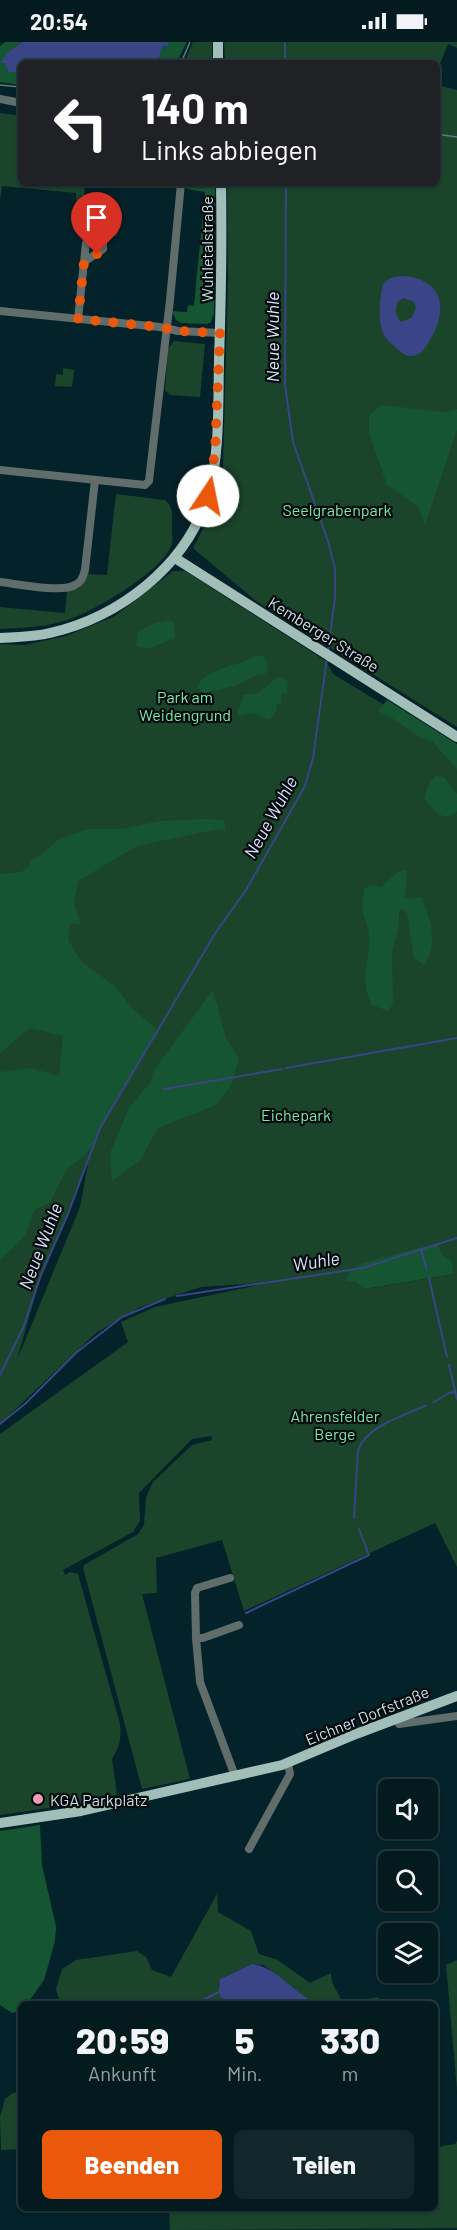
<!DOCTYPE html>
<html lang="de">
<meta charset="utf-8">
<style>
:root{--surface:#031a1f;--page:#11272c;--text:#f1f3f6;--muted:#97a1a4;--line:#24383d;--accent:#ea580c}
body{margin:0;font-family:Barlow,sans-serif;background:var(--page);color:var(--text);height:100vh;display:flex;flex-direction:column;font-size:22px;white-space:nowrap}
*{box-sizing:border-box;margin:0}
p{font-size:20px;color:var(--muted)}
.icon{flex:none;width:33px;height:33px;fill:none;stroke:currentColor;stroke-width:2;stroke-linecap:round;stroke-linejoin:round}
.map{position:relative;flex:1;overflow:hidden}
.panel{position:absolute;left:18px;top:1959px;width:420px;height:210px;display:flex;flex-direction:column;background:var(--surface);border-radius:9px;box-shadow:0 2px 4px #0004,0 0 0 2px var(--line)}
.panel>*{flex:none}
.hud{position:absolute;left:18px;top:18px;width:422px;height:126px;border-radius:9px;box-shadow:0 2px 4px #0004,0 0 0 2px var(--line);background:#202124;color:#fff;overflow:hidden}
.controls{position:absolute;left:378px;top:1737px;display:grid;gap:12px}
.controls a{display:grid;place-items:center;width:60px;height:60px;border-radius:9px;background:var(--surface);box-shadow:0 2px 4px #0004,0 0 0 2px var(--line);font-size:30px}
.pin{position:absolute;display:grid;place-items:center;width:51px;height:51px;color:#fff;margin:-62px -26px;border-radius:50% 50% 50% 0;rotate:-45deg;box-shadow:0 0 6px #0007}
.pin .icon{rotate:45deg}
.me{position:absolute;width:66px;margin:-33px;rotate:11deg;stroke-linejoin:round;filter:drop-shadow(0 0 4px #0008)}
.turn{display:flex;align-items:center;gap:21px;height:126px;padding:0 24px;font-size:27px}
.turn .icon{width:78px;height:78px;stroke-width:2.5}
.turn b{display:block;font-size:42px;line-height:51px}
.eta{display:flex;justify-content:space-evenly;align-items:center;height:102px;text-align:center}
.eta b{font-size:36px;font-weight:800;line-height:42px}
.button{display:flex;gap:12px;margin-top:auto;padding:12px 24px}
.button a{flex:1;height:69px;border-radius:9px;background:var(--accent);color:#fff;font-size:24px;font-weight:800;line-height:69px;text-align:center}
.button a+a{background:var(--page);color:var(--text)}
.status{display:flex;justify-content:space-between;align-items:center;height:42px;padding:0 30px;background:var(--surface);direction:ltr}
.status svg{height:16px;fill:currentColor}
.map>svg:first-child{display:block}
.green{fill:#1a452b;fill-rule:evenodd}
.forest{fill:#155532}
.water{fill:#394586;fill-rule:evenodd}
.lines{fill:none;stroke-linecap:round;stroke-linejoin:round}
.stream{stroke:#394586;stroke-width:2}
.minor{stroke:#606d6b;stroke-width:8}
.major{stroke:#a2beb9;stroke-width:10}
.tram{stroke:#62797f;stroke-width:1.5}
.route{stroke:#ea580c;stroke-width:10;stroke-dasharray:0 18}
.poi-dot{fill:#f19ab3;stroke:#020a0d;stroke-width:2}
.labels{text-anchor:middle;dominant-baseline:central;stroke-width:4.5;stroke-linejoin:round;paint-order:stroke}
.street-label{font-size:16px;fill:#cfdfe3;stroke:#020a0d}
.park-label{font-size:16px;fill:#7de9a6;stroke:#020a0d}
.poi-label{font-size:16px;fill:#cfdfe3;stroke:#020a0d;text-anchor:start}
.water-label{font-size:18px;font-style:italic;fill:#dce2f6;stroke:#020a0d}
</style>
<div class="status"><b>20:54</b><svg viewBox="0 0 49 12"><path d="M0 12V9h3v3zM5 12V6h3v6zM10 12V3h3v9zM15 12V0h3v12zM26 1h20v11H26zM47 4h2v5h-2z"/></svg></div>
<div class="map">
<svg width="457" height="2188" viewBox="0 0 457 2188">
<rect width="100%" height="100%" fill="#042229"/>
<!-- green -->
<g class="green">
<path d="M193,0H212V21H184Z"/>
<path d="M224,0H457V6L448,2L437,29L436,21H225Z"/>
<path d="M437,43L457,48V685L256,559L193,506L215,464L223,425L228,238L227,141H436Z"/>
<path d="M0,71L21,74V141H85L84,160L76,161V151L2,144L0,158Z"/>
<path d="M108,166C109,175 116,182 118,191L116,194L108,192L102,182L92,180L90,177L93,167Z"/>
<path d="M174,299L205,302L200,355L170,353L165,348L168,307Z"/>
<path d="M63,326L74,328L72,345L55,344L56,332L63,333Z"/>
<path d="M116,452L165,458C174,465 172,475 172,487C172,491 173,497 172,501C166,528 92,570 68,578C46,585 23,586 0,587V565L65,571L67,549L79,546L88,532L107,533Z"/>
<path d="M173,529H185L326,619L333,632L457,707V1525L435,1481L244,1569L222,1498L156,1516L157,1551L142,1552L190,1737L142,1747L83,1526L84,1523L138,1492L144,1483L146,1455L153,1440L192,1403L212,1398V1394L192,1397L139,1451L140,1479L133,1490L63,1528L65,1533L70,1530L78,1532L120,1682C122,1697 119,1705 112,1717L117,1753L83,1761L0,1773V1392L128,1300L121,1280L155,1265L272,1240L201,1245L140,1265L96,1291L0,1382V602L25,603L66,594L115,574ZM89,1116L80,1165L17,1318L41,1233L68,1172ZM436,1201L442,1212L452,1219L454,1232L365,1247L355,1240L404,1211Z"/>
<path d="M217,1852L218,1870L251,1889L259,1912L278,1918L310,1941L331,1931L332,1940L343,1961L379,1955V1962L317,1961L304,1956L264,1923L252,1922L220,1937L221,1956L247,1962H60L56,1947L62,1927L76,1918L137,1909L146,1915L152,1928L171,1935Z"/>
<path d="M457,1918V2048L446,1923Z"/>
<path d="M21,2050V2107L1,2108L0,2075L5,2057L13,2051Z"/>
<path d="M457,2099V2186L170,2188L169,2166H435V2108L442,2104L455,2102Z"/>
</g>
<!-- forest -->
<g class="forest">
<path d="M5,0H22C9,9 2,14 8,30H21V43L0,40V4Z"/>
<path d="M168,0H187L176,21H152L159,14L162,5L168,4Z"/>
<path d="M184,141H215L214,271L211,280L207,282L181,281L176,278L172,269L187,270L188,263L194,264L205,150L187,147Z"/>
<path d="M382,363L443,370L457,367V387L425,483L419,465L387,443L369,391V373Z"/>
<path d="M168,578L174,580L175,596L147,607L136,604L138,590L152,582Z"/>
<path d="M255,614H263C269,620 269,625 265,632L254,634L235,644L204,651L200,649L197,644C211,623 236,626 255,614Z"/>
<path d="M278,635L288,639L287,651L281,652L282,660L277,662L276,669L270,677L263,676L253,671L241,674L237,670L244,653L258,651Z"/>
<path d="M387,658L457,702V727L433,700L414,692L397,679L378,669Z"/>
<path d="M435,734L444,735L457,752V769C443,782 433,768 424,756L429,742Z"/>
<path d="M205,777L224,778L226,789L218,787L137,804L78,839L74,861L81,883L70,881L68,898L81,919L116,945L131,965L157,988L100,1086L95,1099L84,1114L67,1127L50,1160L34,1168L25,1194L0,1218V1030L31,1026L59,1034L63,994L30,986L0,1011V832L21,830L29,825L31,818L44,811L56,799L87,787H122L160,779Z"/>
<path d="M405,828L407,830L405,855L410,857L421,855C430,873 440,907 423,923L414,916L407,871L402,867L399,870V883L392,910L393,962L388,969L372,963C357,932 371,922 369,893C369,887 366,881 364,875C362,865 363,857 364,847L370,843L381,845L398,830Z"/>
<path d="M213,948L226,996L239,1017L231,1044L216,1063L158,1086L140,1118L112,1139L110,1111L129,1066L150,1041L154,1028Z"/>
<path d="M437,1201L442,1212L452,1219L454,1232L364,1247L355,1240L345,1239L350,1229L363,1221Z"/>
<path d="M40,1783L42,1823L56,1885L55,1899L44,1938L27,1962H21V1968L12,1971L0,1963V1789Z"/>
</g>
<!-- water -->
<g class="water">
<path d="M22,0H168V4L162,5L159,15L152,21H21V30H8L5,21H1L7,11Z"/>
<path d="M402,234C440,235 450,265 431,296C426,304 423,313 412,314C404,315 399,308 393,303C375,291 379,261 383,242L390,236ZM404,256L414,260L416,266L411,276L401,280C395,274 395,266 398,259Z"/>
<path d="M252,1922C278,1925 294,1953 319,1962H247L221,1956L219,1950L220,1937Z"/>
</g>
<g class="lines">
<!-- stream -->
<g class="stream">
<path d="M285,0V21"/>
<path d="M286,141L285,343L293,400L328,499L335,527V555L328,610"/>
<path d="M286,1026L457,996"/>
<path d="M164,1047L282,1027"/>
<path d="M421,1208L427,1228"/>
<path d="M429,1236L447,1315"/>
<path d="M177,1254L363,1226L457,1196"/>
<path d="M449,1323L457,1357"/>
<path d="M0,1333L23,1286L41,1233L68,1172L100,1086L216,890L246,848L305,744L313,716L327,616"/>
<path d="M434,1360L449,1351L455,1350"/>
<path d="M0,1382L26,1361L77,1310L122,1275L165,1257"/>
<path d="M354,1476L358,1408C367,1384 403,1374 425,1364"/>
<path d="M246,1571L369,1513L359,1487"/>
<path d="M195,1962L219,1950"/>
</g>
<!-- minor -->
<g class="minor">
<path d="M0,57L21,61"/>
<path d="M0,269L160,285L178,289L220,291"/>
<path d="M78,277L86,201L90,195H97L103,199V207L84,220"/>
<path d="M0,428L145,443L149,439L170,258L181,141"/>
<path d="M0,540C17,542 62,551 75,543C82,540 83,534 85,528L95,438"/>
<path d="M230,1536L197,1546L195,1551L196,1596L200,1640L235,1734"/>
<path d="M196,1596H203L239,1583"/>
<path d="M399,1682L457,1674"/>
<path d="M249,1807L290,1732L288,1721"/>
</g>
<!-- major -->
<g class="major">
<path d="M218,0V21"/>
<path d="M175,516L457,695"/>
<path d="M0,596C16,595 34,595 50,591C120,575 186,524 208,454C220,415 218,360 219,318C221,259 222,200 221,141"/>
<path d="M0,1781L81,1769L282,1723L356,1692L457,1654"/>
</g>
<!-- tram -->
<g class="tram">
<path d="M181,21L190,0"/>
<path d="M0,43L21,45"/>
<path d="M436,92L457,95"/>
</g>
</g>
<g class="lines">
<!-- route -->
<path class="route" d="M97,212L84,220L78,277L160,285L178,289L220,291L215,410L208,454"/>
</g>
<!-- markers -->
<circle class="poi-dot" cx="38" cy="1757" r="6"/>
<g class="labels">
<!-- street labels -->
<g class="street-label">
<text transform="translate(206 207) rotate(-90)">Wuhletalstraße</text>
<text transform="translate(324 592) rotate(32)">Kemberger Straße</text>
<text transform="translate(367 1673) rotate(-22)">Eichner Dorfstraße</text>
</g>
<!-- park labels -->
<g class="park-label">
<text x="337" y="467">Seelgrabenpark</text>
<text x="185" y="654">Park am<tspan x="185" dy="18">Weidengrund</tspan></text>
<text x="296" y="1072">Eichepark</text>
<text x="335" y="1373">Ahrensfelder<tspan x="335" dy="18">Berge</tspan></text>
</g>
<!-- poi labels -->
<g class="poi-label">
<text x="50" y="1757">KGA Parkplatz</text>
</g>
<!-- water labels -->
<g class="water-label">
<text transform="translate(272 295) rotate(-90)">Neue Wuhle</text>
<text transform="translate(270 775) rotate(-61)">Neue Wuhle</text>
<text transform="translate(40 1204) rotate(-69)">Neue Wuhle</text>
<text transform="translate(316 1219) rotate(-9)">Wuhle</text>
</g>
</g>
</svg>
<div class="controls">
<a><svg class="icon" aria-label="sound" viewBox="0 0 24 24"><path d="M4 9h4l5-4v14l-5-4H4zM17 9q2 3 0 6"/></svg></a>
<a><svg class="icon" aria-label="search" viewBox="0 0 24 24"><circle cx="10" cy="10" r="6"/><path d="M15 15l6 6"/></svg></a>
<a><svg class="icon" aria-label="layers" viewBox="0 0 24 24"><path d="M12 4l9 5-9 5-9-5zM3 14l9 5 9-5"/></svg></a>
</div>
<div class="pin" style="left:97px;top:212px;background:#d93025"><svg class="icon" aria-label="arrive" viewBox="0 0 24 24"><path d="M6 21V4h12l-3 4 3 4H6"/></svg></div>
<svg class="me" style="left:208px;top:454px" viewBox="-20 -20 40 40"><circle r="19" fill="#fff"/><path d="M0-13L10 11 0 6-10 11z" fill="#ea580c"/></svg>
<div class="hud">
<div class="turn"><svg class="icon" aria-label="left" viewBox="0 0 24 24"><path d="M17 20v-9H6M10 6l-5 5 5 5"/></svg><div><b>140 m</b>Links abbiegen</div></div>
</div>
<section class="panel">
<div class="eta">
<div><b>20:59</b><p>Ankunft</p></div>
<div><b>5</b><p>Min.</p></div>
<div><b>330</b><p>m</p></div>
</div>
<div class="button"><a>Beenden</a><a>Teilen</a></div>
</section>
</div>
